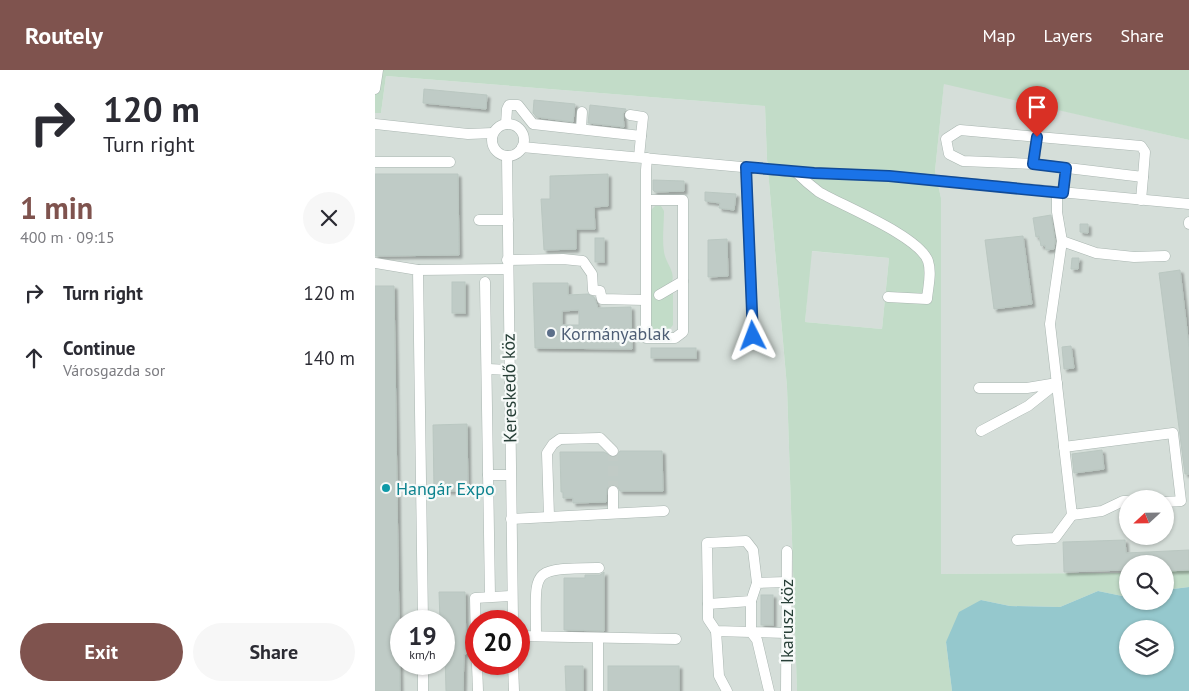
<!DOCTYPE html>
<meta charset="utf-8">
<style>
:root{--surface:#fff;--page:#f7f7f7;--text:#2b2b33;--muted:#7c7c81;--accent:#7f534e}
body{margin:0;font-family:"PT Sans",sans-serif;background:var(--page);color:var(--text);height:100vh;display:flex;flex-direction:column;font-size:19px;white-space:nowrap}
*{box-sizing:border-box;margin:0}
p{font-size:16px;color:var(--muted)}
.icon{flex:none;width:28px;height:28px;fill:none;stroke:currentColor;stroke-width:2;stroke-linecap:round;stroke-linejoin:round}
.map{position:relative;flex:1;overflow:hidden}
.sheet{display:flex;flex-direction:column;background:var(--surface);width:375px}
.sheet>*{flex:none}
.guide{background:#fff;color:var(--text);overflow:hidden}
.needle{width:32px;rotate:248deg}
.buttons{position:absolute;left:744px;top:420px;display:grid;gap:10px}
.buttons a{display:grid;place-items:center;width:55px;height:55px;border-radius:50%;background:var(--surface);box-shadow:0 1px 4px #0004;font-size:25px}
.speed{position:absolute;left:15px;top:540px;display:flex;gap:10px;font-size:25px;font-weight:700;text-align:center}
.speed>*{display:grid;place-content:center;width:65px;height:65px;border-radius:50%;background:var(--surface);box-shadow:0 1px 4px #0004;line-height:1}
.speed small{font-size:12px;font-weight:400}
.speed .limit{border:8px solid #d22;background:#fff;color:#111}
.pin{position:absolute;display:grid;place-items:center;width:42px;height:42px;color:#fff;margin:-51px -21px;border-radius:50% 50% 50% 0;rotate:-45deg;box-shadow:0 0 5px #0007}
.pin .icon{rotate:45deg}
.me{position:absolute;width:55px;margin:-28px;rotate:357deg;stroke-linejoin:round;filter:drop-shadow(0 0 4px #0008)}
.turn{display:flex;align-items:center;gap:18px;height:105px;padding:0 20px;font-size:22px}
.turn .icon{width:65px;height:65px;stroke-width:2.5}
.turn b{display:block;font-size:35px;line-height:42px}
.round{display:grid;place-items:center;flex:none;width:52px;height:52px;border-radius:26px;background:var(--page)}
.overview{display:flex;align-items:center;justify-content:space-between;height:85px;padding:0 20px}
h1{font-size:30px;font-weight:600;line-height:38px;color:var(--accent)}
.button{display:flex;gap:10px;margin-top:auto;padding:10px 20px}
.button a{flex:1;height:58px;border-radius:30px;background:var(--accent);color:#fff;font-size:20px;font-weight:600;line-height:58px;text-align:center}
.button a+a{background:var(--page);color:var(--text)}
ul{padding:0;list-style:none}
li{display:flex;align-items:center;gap:15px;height:65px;padding:0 20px}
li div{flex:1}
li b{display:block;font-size:19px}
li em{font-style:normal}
header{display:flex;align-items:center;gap:30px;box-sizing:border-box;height:70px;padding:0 25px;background:var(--accent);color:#fff}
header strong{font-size:24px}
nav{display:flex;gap:28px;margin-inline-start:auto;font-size:18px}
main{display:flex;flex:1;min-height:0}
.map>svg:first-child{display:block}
.built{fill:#d5ded9;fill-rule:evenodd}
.green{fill:#c2dcc8;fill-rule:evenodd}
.water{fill:#95c8cd;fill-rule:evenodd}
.building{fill:#bfcbc6;stroke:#bac7c1;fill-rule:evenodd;filter:url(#shadow)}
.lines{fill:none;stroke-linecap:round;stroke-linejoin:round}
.minor-tunnel{stroke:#c1cbc6;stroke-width:10;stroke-dasharray:10 5;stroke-linecap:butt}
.minor-casing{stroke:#aab6b1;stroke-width:11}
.minor{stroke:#fff;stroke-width:10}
.route-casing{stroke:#114b97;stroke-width:12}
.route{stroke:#1a73e8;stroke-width:9}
.service-dot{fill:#5c6f8a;stroke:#f7faf9;stroke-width:2}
.culture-dot{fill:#0f9aa8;stroke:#f7faf9;stroke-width:2}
.labels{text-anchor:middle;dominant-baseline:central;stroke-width:4.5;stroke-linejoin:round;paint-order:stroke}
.service-label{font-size:18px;fill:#4e5e75;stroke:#f7faf9;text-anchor:start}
.street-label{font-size:18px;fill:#273f37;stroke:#f7faf9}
.culture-label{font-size:18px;fill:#0d838f;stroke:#f7faf9;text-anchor:start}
</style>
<header>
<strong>Routely</strong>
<nav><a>Map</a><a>Layers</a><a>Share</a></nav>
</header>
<main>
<section class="sheet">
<div class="guide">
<div class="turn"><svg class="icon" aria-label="right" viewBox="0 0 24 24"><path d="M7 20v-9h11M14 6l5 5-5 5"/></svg><div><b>120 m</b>Turn right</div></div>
</div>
<div class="overview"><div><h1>1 min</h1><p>400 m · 09:15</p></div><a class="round"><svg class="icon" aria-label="close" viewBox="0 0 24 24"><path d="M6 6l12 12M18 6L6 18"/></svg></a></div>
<ul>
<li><svg class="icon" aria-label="right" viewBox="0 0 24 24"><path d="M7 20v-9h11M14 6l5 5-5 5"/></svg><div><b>Turn right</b></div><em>120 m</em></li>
<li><svg class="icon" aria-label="ahead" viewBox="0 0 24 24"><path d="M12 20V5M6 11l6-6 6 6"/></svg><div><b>Continue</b><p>Városgazda sor</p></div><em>140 m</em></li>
</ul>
<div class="button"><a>Exit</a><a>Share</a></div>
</section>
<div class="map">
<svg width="814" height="621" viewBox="0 0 814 621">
<defs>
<filter id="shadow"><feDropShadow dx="3" dy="3" stdDeviation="1" flood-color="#0004"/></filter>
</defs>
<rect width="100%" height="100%" fill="#e7eeea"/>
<!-- built -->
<g class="built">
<path d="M11,6L390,36L392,89L412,317L422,621H0V43H6ZM26,551H69V594H26ZM101,551H144V594H101Z"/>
<path d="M569,13L814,70V500L790,501V494H752V503L566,504V128L560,101ZM752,429H790V466H752Z"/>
<path d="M436,181L514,188L507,259L430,252Z"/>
</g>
<!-- green -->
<g class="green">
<path d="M0,0H814V70L569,14L560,101L566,128V504L752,503V527L723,521L685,537L635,536L606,530L571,572L577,621H422L412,317L392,89L390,36L11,6L6,43H0ZM437,181L514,188L507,259L430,252Z"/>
<path d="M280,136H286L289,141C289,154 287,169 289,182C291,195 303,203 295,216L298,221V255L291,263L280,262L275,252V141Z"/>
<path d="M814,500V517L790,520V501Z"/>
</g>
<!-- water -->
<path class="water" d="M814,517V621H577L571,572L584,542L606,530L635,536L685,537L723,521L752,527V531H790V520ZM752,559H790V596H752Z"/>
<!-- building -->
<g class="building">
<path d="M49,19L112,25L111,39L48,33Z"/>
<path d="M159,30L200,34L198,52L162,47L158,43Z"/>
<path d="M215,35L251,39L248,44L249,57L213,53Z"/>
<path d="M0,104H83L84,185L0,186Z"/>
<path d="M233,104V136L219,137L220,159H201V179L169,180L166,129H175V106Z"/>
<path d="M278,110L309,111V121L280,122L278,120Z"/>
<path d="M330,122L361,124L359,140L344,138L345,133L330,131Z"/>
<path d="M676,145L680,171L679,179L671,180L670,175L666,176L664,166L661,167L658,148Z"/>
<path d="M705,154H713V163L705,162Z"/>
<path d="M648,166L657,234L619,239L610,170Z"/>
<rect x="220" y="168" width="9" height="24"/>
<path d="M352,169L353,206L333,207V170Z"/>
<path d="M697,188H704L703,199H696Z"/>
<path d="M805,200L814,277V404H810L784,203Z"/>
<rect x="77" y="212" width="13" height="31"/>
<path d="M158,213H193V225L213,224L219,227L223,238L256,237L257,279L160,278ZM204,240V255H187V241Z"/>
<path d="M0,216H19L25,621H0Z"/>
<path d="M696,276L699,298L689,299L687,277Z"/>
<rect x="276" y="278" width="45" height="10"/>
<path d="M92,354L93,421H59L58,355Z"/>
<path d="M727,380L729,399L699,403L697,384Z"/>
<path d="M245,381H287L288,421H245L242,415L238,414L232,418L231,432L198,433V428H188V422H186L185,382H229L239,388Z"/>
<path d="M750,470L751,483L814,480V500L790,501V494H751V500L689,502L688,472Z"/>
<path d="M229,502V561L189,560V508H210V505H225Z"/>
<path d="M64,522H90L91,584H89L88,621H71L69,551H65Z"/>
<rect x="386" y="525" width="12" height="30"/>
<path d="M190,596H208V621H191Z"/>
<rect x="233" y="596" width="71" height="25"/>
</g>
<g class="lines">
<!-- minor-tunnel -->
<path class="minor-tunnel" d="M238,381V421"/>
<!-- minor casing -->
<g class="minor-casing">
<g id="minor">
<path d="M0,19L3,0"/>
<path d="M255,45L268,47L266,66"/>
<path d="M0,54L93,64L118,63"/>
<path d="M131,54L132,39L134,35H143L158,54L266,66L264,87"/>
<circle cx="133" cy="70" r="16"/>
<path d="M206,59L207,42"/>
<path d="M585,60L766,76L770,82L768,107L659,94L588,91L574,84L571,69Z"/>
<path d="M147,77L421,102L514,106L814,134"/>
<path d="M132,86L138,551"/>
<path d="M0,92H75"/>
<path d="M659,94L662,67"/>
<path d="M371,97L378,266"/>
<path d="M421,102C428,109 436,116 444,122C468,136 544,166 553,191C557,203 553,217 552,229L513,227"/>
<path d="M682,123V142L687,171L675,254L697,445L727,441L748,431H752"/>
<path d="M688,123L691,98"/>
<path d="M271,130H308V262L300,268H271V100L272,88"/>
<path d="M766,130L768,107"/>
<path d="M104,150H133"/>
<path d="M814,152V154"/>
<path d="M687,171L721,183L759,187L790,186"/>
<path d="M132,190L188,189L208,191L217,204L218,220L225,221L227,229L270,230"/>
<path d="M0,193L43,200L48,551"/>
<path d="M43,200L132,199"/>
<path d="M110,212L115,526"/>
<path d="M284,225L308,211"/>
<path d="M113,299L134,300"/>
<path d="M604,318H652L682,313L653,336L606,361"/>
<path d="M689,377L798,363L806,431L790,432"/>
<path d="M113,405H135"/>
<path d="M238,421V443"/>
<path d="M174,446L172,383L178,374L185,369L225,368L238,381"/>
<path d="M136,449L289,441"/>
<path d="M642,470L680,468L697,445"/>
<path d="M376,531V562L411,563"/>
<path d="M333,534L332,473L371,471L378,480L382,513"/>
<path d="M341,561L344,606L352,621"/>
<path d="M144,566L301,569"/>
<path d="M161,566C161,498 153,499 224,498"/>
<path d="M101,573L100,528L137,526"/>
<path d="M48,594V621"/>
<path d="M102,594L103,621"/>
<path d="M138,594L139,621"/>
<path d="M223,621V569"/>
<path d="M394,621L382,570L376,562L341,561L333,549V534L376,531L382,513L412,512"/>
<path d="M411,621L412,481"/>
</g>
</g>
<!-- minor -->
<use href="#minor" class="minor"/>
</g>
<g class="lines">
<!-- route casing -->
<g class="route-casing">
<path id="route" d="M378,266L371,97L439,103L514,106L688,123L691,98L658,94L662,67"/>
</g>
<!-- route -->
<use href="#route" class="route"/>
</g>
<!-- markers -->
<circle class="service-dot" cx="176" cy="263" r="5"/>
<circle class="culture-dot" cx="11" cy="418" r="5"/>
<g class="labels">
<!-- service labels -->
<g class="service-label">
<text x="186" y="263">Kormányablak</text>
</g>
<!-- street labels -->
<g class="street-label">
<text transform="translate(134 318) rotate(-91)">Kereskedő köz</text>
<text transform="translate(411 551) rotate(-90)">Ikarusz köz</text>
</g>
<!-- culture labels -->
<g class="culture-label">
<text x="21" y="418">Hangár Expo</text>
</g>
</g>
</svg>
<div class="buttons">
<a><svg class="needle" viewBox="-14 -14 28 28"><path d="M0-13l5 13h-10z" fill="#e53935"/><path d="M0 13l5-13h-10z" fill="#7c7c81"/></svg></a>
<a><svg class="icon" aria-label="search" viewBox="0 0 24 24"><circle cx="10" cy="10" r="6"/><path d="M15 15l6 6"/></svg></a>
<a><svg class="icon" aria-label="layers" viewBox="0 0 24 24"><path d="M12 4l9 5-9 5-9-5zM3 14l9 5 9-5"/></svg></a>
</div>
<div class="speed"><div>19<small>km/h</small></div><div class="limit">20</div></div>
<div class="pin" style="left:662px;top:67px;background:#d93025"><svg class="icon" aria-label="arrive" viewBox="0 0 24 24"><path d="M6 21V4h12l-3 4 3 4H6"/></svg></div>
<svg class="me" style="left:378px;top:266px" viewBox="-20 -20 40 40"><path d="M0-17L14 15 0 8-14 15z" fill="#1a73e8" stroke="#fff" stroke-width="4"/></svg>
</div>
</main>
